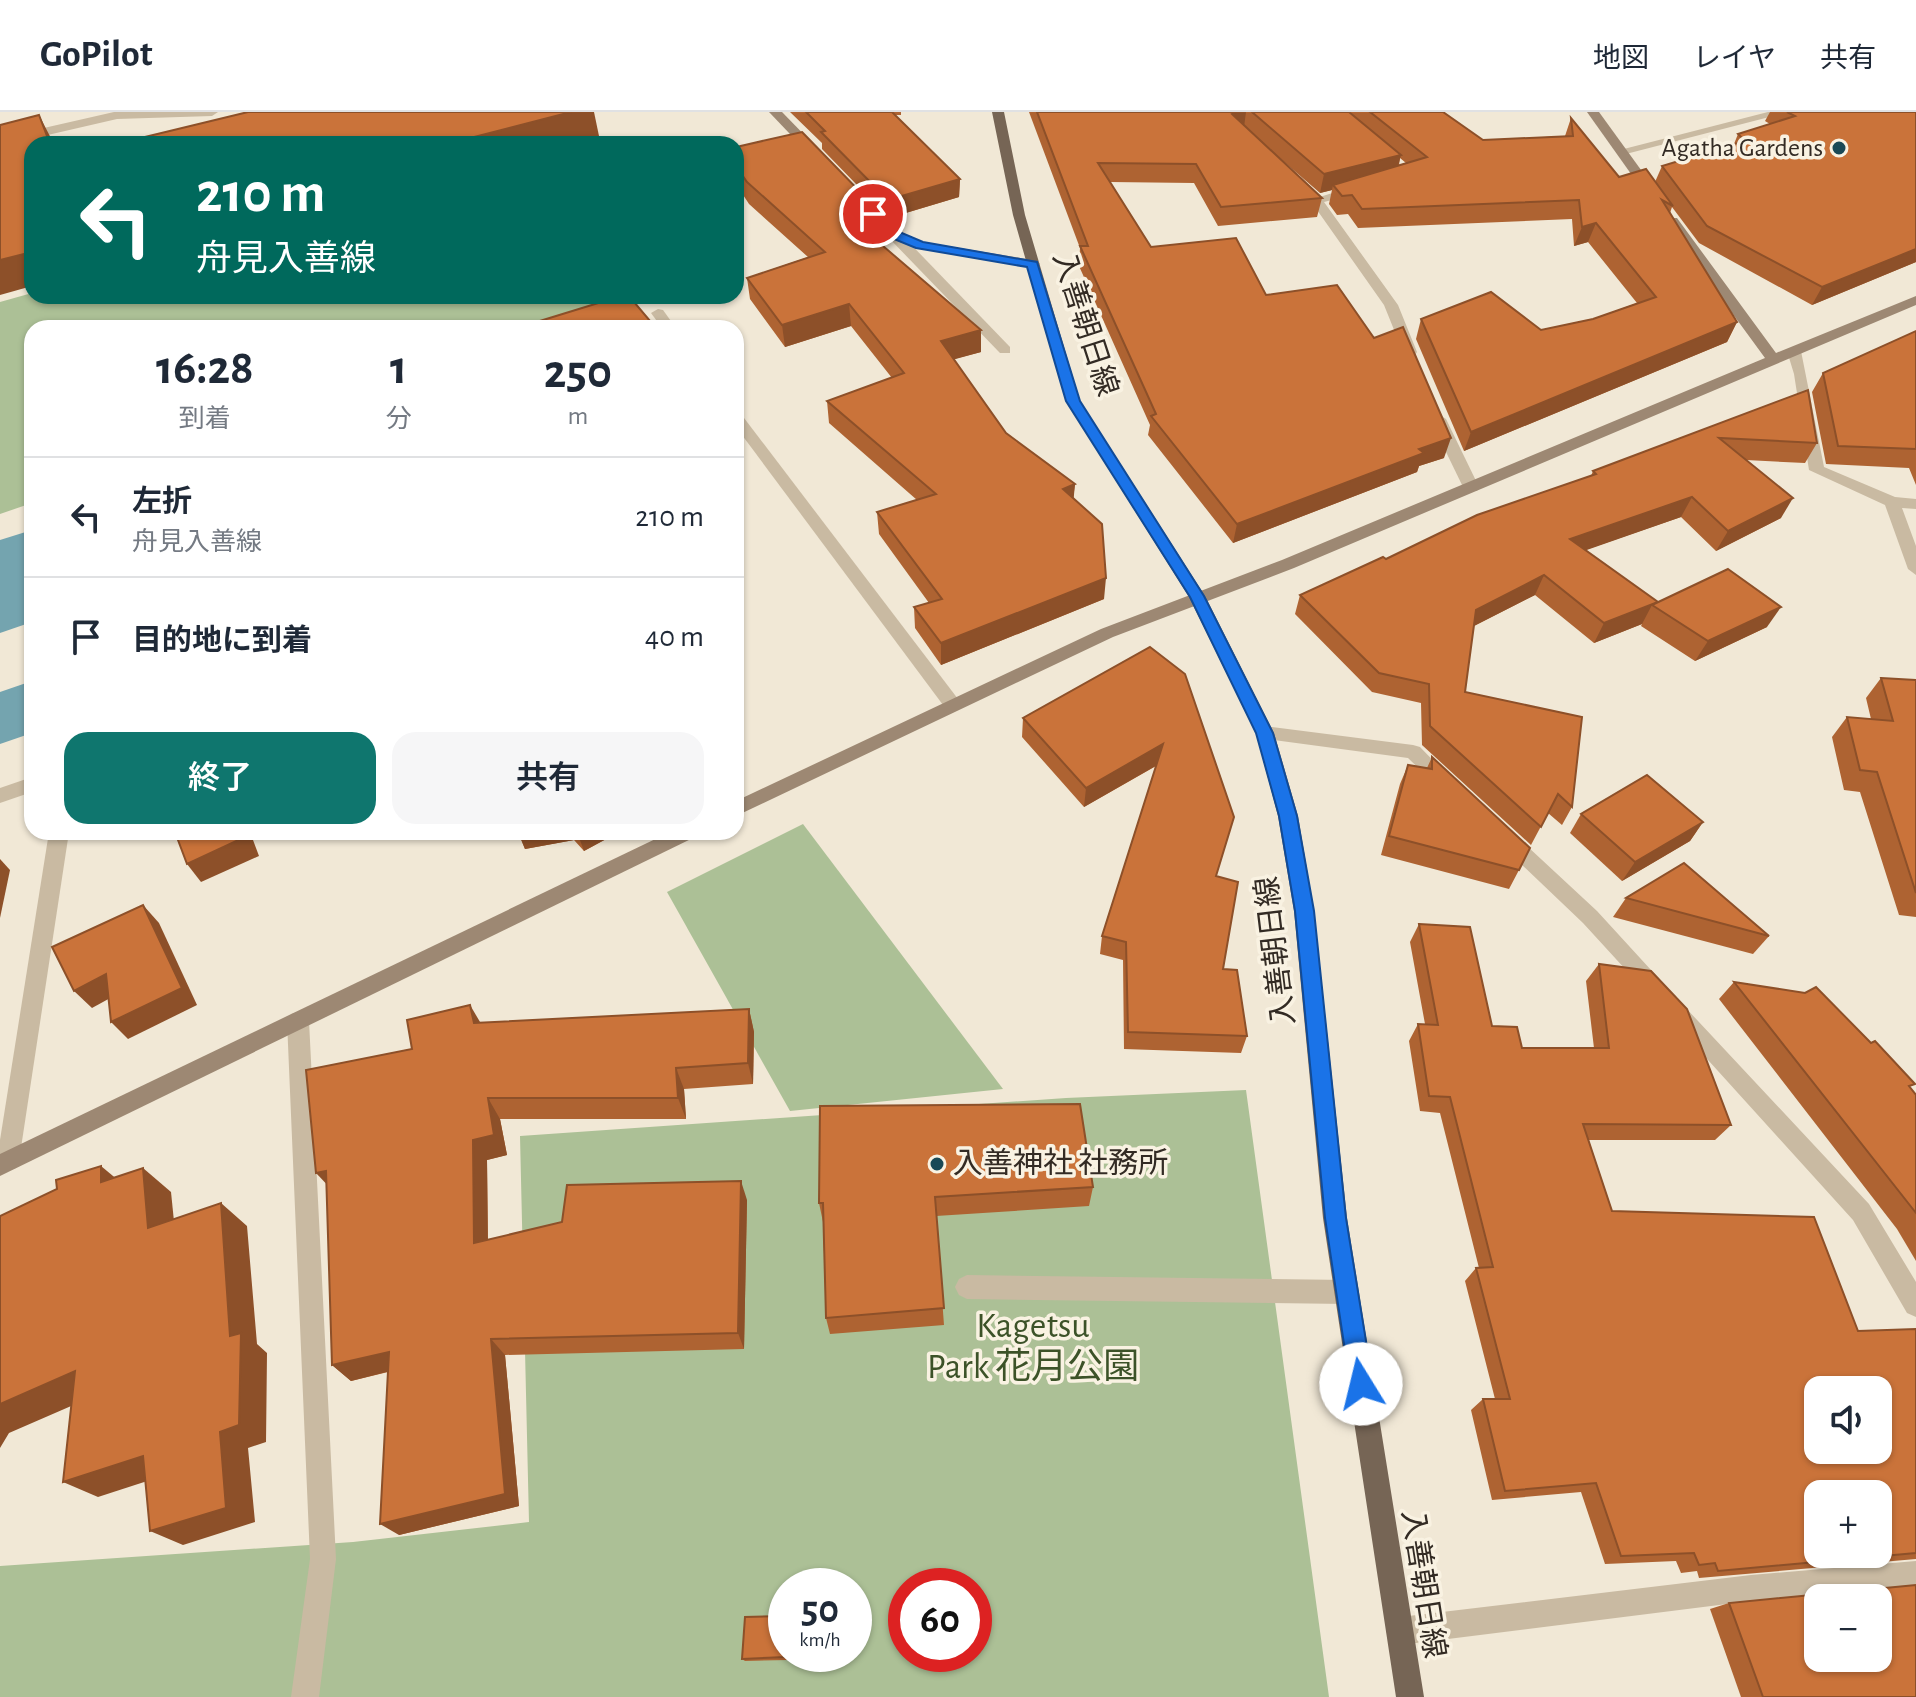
<!DOCTYPE html>
<html lang="ja">
<meta charset="utf-8">
<style>
:root{--surface:#fff;--page:#f6f6f7;--text:#1f2937;--muted:#747a83;--line:#e0e1e3;--accent:#0f766e}
body{margin:0;font-family:"Alegreya Sans","Noto Sans JP",sans-serif;background:var(--page);color:var(--text);height:100vh;display:flex;flex-direction:column;font-size:30px;white-space:nowrap}
*{box-sizing:border-box;margin:0}
p{font-size:26px;color:var(--muted)}
.icon{flex:none;width:44px;height:44px;fill:none;stroke:currentColor;stroke-width:2;stroke-linecap:round;stroke-linejoin:round}
.map{position:relative;flex:1;overflow:hidden}
.side{position:absolute;left:24px;top:208px;width:720px;height:520px;display:flex;flex-direction:column;background:var(--surface);border-radius:24px;box-shadow:0 2px 6px #0004}
.side>*{flex:none}
.guide{position:absolute;left:24px;top:24px;width:720px;height:168px;border-radius:24px;box-shadow:0 2px 6px #0004;background:#00695c;color:#fff;overflow:hidden}
.buttons{position:absolute;left:1804px;top:1264px;display:grid;gap:16px}
.buttons a{display:grid;place-items:center;width:88px;height:88px;border-radius:16px;background:var(--surface);box-shadow:0 2px 6px #0004;font-size:40px}
.speed{position:absolute;left:768px;top:1456px;display:flex;gap:16px;font-size:40px;font-weight:700;text-align:center}
.speed>*{display:grid;place-content:center;width:104px;height:104px;border-radius:50%;background:var(--surface);box-shadow:0 2px 6px #0004;line-height:1}
.speed small{font-size:20px;font-weight:400}
.speed .limit{border:12px solid #d22;background:#fff;color:#111}
.pin{position:absolute;display:grid;place-items:center;width:68px;height:68px;color:#fff;margin:-34px;border:4px solid #fff;border-radius:50%;box-shadow:0 2px 8px #0007}
.me{position:absolute;width:88px;margin:-44px;rotate:351deg;stroke-linejoin:round;filter:drop-shadow(0 0 6px #0008)}
.turn{display:flex;align-items:center;gap:28px;height:168px;padding:0 40px;font-size:36px}
.turn .icon{width:104px;height:104px;stroke-width:2.5}
.turn b{display:block;font-size:56px;line-height:68px}
.eta{display:flex;justify-content:space-evenly;align-items:center;height:136px;text-align:center}
.eta b{font-size:48px;font-weight:600;line-height:56px}
.button{display:flex;gap:16px;margin-top:auto;padding:16px 40px}
.button a{flex:1;height:92px;border-radius:24px;background:var(--accent);color:#fff;font-size:32px;font-weight:600;line-height:92px;text-align:center}
.button a+a{background:var(--page);color:var(--text)}
ul{padding:0;list-style:none}
li{display:flex;align-items:center;gap:24px;height:120px;padding:0 40px;border-top:2px solid var(--line)}
li div{flex:1}
li b{display:block;font-size:30px}
li em{font-style:normal}
header{display:flex;align-items:center;gap:48px;box-sizing:border-box;height:112px;padding:0 40px;background:var(--surface);border-bottom:2px solid var(--line)}
header strong{font-size:38px}
nav{display:flex;gap:44px;margin-inline-start:auto;font-size:28px}
.map>svg:first-child{display:block}
.green{fill:#acc096;fill-rule:evenodd}
.water{fill:#74a4af}
.lines{fill:none;stroke-linecap:round;stroke-linejoin:round}
.lane{fill:#c9baa2;fill-rule:evenodd}
.street{fill:#c9baa2;fill-rule:evenodd}
.secondary{fill:#9d8873;fill-rule:evenodd}
.primary{fill:#766555;fill-rule:evenodd}
.wall{fill:#ae6332;fill-rule:evenodd}
.shaded-wall{fill:#8d5029}
.building{fill:#ca733a;stroke:#8d5029;stroke-width:2;fill-rule:evenodd}
.route{fill:#1a73e8;stroke:#114b97;stroke-width:2}
.poi-dot{fill:#194956;stroke:#f9f2e2;stroke-width:3}
.labels{text-anchor:middle;dominant-baseline:central;stroke-width:7;stroke-linejoin:round;paint-order:stroke}
.far-poi-label{font-size:26px;fill:#332b24;stroke:#f9f2e2;text-anchor:end}
.street-label{font-size:30px;fill:#332b24;stroke:#f9f2e2}
.poi-label{font-size:30px;fill:#332b24;stroke:#f9f2e2;text-anchor:start}
.near-park-label{font-size:36px;fill:#3c5228;stroke:#f9f2e2}
</style>
<header>
<strong>GoPilot</strong>
<nav><a>地図</a><a>レイヤ</a><a>共有</a></nav>
</header>
<div class="map">
<svg width="1916" height="1585" viewBox="0 0 1916 1585">
<rect width="100%" height="100%" fill="#f1e8d6"/>
<!-- green -->
<g class="green">
<path d="M32,181V184H640L629,193L560,216H32V391L0,402V190Z"/>
<path d="M803,712L1003,977L790,999L667,780Z"/>
<path d="M1246,978L1329,1585H0V1454L353,1430L529,1410L520,1024L1066,986ZM786,1474H854V1542H786ZM906,1474H974V1542H906Z"/>
</g>
<!-- water -->
<g class="water">
<path d="M32,418V510L0,521V428Z"/>
<path d="M32,569V621L0,632V580Z"/>
</g>
<g class="lines">
<!-- lane -->
<g class="lane">
<path d="M658,197L663,198L676,216H662L651,201Z"/>
<path d="M736,300L741,302L958,587L961,592L958,597H946L736,315Z"/>
<path d="M967,1163L1347,1168L1355,1172L1359,1180L1355,1188L1347,1192L967,1187L959,1183L955,1175L959,1167Z"/>
</g>
<!-- street -->
<g class="street">
<path d="M114,0H218L212,4L117,7L0,34V26Z"/>
<path d="M1768,0H1789L1622,43L1616,39Z"/>
<path d="M1355,74L1359,75V81L1324,90L1398,193L1417,240L1415,243L1403,240L1384,193L1310,88Z"/>
<path d="M888,119H898L1010,235V241H1000L888,125Z"/>
<path d="M1794,235L1801,239L1824,355L1895,385L1916,387V397L1902,396L1916,434V463L1908,457L1885,393L1809,358L1794,262L1787,239Z"/>
<path d="M1438,302L1446,307L1479,375L1477,379H1465L1463,375L1430,307Z"/>
<path d="M1265,614L1413,633L1420,635L1456,672L1447,679L1440,677L1408,646L1259,626L1256,621L1259,616Z"/>
<path d="M32,665V680L0,691V676Z"/>
<path d="M1506,718L1513,721L1597,799L1662,870L1665,876L1662,882L1655,885L1648,882L1583,811L1499,731L1496,726L1499,721Z"/>
<path d="M49,720H69L19,1049L16,1056L8,1059L0,1056V1028Z"/>
<path d="M1677,891L1684,894L1869,1092L1916,1170V1205L1907,1201L1853,1108L1670,906L1666,900L1670,894Z"/>
<path d="M298,900L305,902L309,909L336,1447L319,1585H291L310,1447L287,909L291,902Z"/>
<path d="M1916,1449V1475L1751,1489L1400,1533L1390,1529L1386,1519L1390,1509L1400,1505L1751,1463Z"/>
</g>
<!-- secondary -->
<g class="secondary">
<path d="M769,0H782L818,37V43H810Z"/>
<path d="M1587,0H1599L1657,80L1656,83H1646Z"/>
<path d="M848,77H858L898,119L923,130L1033,148L1040,152L1033,156L915,136L888,125L848,83Z"/>
<path d="M1667,106H1677L1776,241L1916,184V193L1294,456L1113,525L736,704V689L1101,517L1282,448L1765,246L1667,112Z"/>
<path d="M670,720H698L695,725L0,1064V1042Z"/>
</g>
<!-- primary -->
<path class="primary" d="M992,0H1004L1025,103L1080,289L1205,484L1274,621L1298,704L1314,799L1347,1106L1424,1585H1396L1323,1106L1294,799L1278,704L1256,621L1189,485L1066,289L1013,103Z"/>
</g>
<!-- wall -->
<g class="wall">
<path d="M790,0H901V3H895L960,67L959,85L889,106L822,37V31Z"/>
<path d="M1029,0H1443L1483,28L1565,24L1571,6L1619,65L1655,70L1662,54L1734,32L1738,22L1770,12L1765,9L1770,0H1916V150L1812,193L1699,131L1672,95L1670,101L1737,210L1727,230L1464,339L1416,227L1421,207L1541,218L1593,207L1637,191L1588,130L1574,134L1572,107L1358,116L1348,102L1337,103L1329,92L1332,78L1320,81L1268,36L1322,86L1317,105L1218,114L1194,71L1110,70L1151,135L1266,183L1444,346L1419,354L1417,360L1233,431L1148,323L1150,313L1079,154L1080,136ZM1400,46L1406,51L1399,53Z"/>
<path d="M736,35L870,90L871,111L860,114L981,218V240L954,247L1006,321L1075,372L1073,387L1104,487L941,553L915,516L914,495L929,491L879,422L877,400L917,388L829,311L827,289L892,266L851,214L785,235L750,187L747,166L808,145L749,92L736,72Z"/>
<path d="M1916,219V373L1909,356L1826,352L1812,280L1823,261Z"/>
<path d="M1808,278L1817,331L1805,351L1746,348L1781,406L1716,439L1681,405L1585,438L1658,490L1767,515L1695,549L1641,514L1642,512L1594,531L1535,483L1474,514L1465,580L1572,695L1562,713L1548,701L1531,733L1422,633L1421,591L1372,580L1295,502L1300,483L1591,364L1593,359Z"/>
<path d="M1150,535L1217,764L1223,857L1247,924L1241,941L1124,937L1123,848L1100,842L1102,824L1156,654L1084,695L1022,625L1023,606Z"/>
<path d="M1881,566L1916,568V805L1899,803L1860,680L1844,678L1832,625L1847,605L1871,607L1866,586Z"/>
<path d="M1432,645L1519,758L1509,777L1381,743L1400,672L1408,653L1427,656Z"/>
<path d="M1581,702L1703,710L1690,729L1622,769L1570,721Z"/>
<path d="M518,720H619L584,739L574,728L525,737Z"/>
<path d="M1626,786L1769,824L1753,842L1613,805Z"/>
<path d="M1419,812L1492,914L1522,936H1594L1586,869L1599,852L1731,1013L1715,1028H1588L1612,1099L1858,1219L1916,1217V1447L1699,1466L1697,1459L1681,1461L1676,1449L1605,1452L1581,1380L1492,1388L1471,1298L1483,1287H1495L1465,1169L1476,1156H1479L1440,1001L1420,999L1409,929L1418,912H1425L1410,830Z"/>
<path d="M1734,870L1910,975L1916,983V1149L1897,1117L1719,887Z"/>
<path d="M749,897L754,920L753,972L684,977L686,1007H500L507,1043L487,1048L488,1128L747,1088L744,1237L505,1243L519,1394L399,1423L388,1260L351,1269L332,1253L412,937L480,911Z"/>
<path d="M1093,1075L1089,1094L936,1104L944,1213L830,1222L826,1206L823,1110L819,1091Z"/>
<path d="M1729,1491L1916,1585H1741L1710,1497Z"/>
<path d="M786,1504L788,1548L745,1549L742,1547Z"/>
</g>
<!-- shaded-wall -->
<g class="shaded-wall">
<path d="M571,0H594L599,24L567,32H447Z"/>
<path d="M1236,0H1246L1244,15L1232,2Z"/>
<path d="M39,3L54,32H50Z"/>
<path d="M1401,43L1396,62L1333,73L1332,78L1320,81L1324,62Z"/>
<path d="M960,67L959,85L889,106L888,88Z"/>
<path d="M870,90L871,111L860,114L845,97Z"/>
<path d="M1596,111L1588,130L1574,134L1582,115Z"/>
<path d="M1916,137V150L1812,193L1822,175Z"/>
<path d="M32,140V174L0,183V148Z"/>
<path d="M849,192L851,214L785,235L782,213Z"/>
<path d="M1737,210L1727,230L1464,339L1471,320Z"/>
<path d="M981,218V240L941,251V229Z"/>
<path d="M1451,326L1444,346L1419,354L1417,360L1233,431L1237,412L1419,337Z"/>
<path d="M1075,372L1073,393L1063,377Z"/>
<path d="M1692,385L1681,405L1561,447L1570,427Z"/>
<path d="M1793,386L1781,406L1716,439L1728,419Z"/>
<path d="M1544,463L1535,483L1468,517L1476,498Z"/>
<path d="M1106,466L1104,487L941,553V531Z"/>
<path d="M1658,490L1652,493L1642,512L1594,531L1604,511Z"/>
<path d="M1781,495L1767,515L1695,549L1708,529Z"/>
<path d="M1163,632L1159,652L1084,695L1086,676Z"/>
<path d="M1703,710L1690,729L1622,769L1635,750Z"/>
<path d="M244,720H250L259,744L201,770L187,752Z"/>
<path d="M518,720H571L574,728L525,737Z"/>
<path d="M577,720H619L584,739Z"/>
<path d="M0,747L10,758L0,806Z"/>
<path d="M143,793L159,811L197,893L128,927L111,910Z"/>
<path d="M106,862L123,879L92,896L74,879Z"/>
<path d="M470,893L483,915L474,911Z"/>
<path d="M749,897L754,920L753,972L748,951Z"/>
<path d="M676,956L684,977L686,1007L678,986Z"/>
<path d="M488,986L500,1007L507,1043L487,1048L488,1149L474,1131L473,1028Z"/>
<path d="M101,1054L131,1079L101,1070Z"/>
<path d="M143,1056L171,1080L177,1139L148,1116Z"/>
<path d="M326,1059L334,1080L316,1061Z"/>
<path d="M741,1069L747,1088L744,1237L738,1221Z"/>
<path d="M221,1091L247,1114L257,1232L267,1241L266,1330L248,1336L255,1410L183,1433L150,1419L220,1320L230,1224Z"/>
<path d="M491,1227L505,1243L519,1394L399,1423L380,1412Z"/>
<path d="M389,1240L406,1255L351,1269L332,1253Z"/>
<path d="M75,1259L108,1278L9,1321L0,1336V1292Z"/>
<path d="M143,1344L175,1360L98,1385L63,1370Z"/>
</g>
<!-- building -->
<g class="building">
<path d="M248,0H571L447,32H116Z"/>
<path d="M806,0H892L960,67L888,88L821,20L825,19Z"/>
<path d="M1037,0H1236L1232,2L1322,86L1221,95L1196,52L1098,51L1151,135L1236,126L1266,183L1337,173L1374,226L1403,215L1451,326L1419,337L1424,341L1237,412L1151,304L1156,302L1080,134H1088Z"/>
<path d="M1252,0H1349L1401,43L1324,62Z"/>
<path d="M1370,0H1443L1483,28L1573,24L1571,6L1619,65L1646,57L1673,94L1662,88L1737,210L1471,320L1421,207L1491,180L1541,218L1593,207L1656,185L1596,111L1582,115L1579,88L1362,97L1352,83L1342,84L1333,73L1427,45Z"/>
<path d="M1787,0H1916V137L1822,175L1707,114L1662,54L1745,29L1738,22L1795,4Z"/>
<path d="M39,3L50,32H32V140L0,148V13Z"/>
<path d="M802,20L870,90L845,97L859,109L855,110L981,218L941,229L1006,321L1075,372L1063,377L1102,412L1106,466L941,531L914,495L942,487L877,400L936,382L827,289L904,261L849,192L782,213L747,166L825,140L747,70L736,54V35Z"/>
<path d="M621,184H629L656,216H517Z"/>
<path d="M1916,219V337L1838,334L1823,261Z"/>
<path d="M1808,278L1817,331L1719,326L1793,386L1728,419L1692,385L1570,427L1658,490L1604,511L1544,463L1476,498L1465,580L1582,605L1572,695L1558,682L1541,715L1430,614L1429,572L1379,561L1300,483L1383,445L1386,447L1477,403L1596,362L1593,359Z"/>
<path d="M1728,457L1781,495L1708,529L1652,493Z"/>
<path d="M1150,535L1185,562L1234,705L1216,764L1238,770L1223,857L1237,858L1247,924L1128,920L1126,830L1102,824L1163,632L1086,676L1023,606Z"/>
<path d="M1881,566L1916,568V781L1877,660L1860,658L1847,605L1893,609Z"/>
<path d="M1432,645L1530,736L1519,758L1389,724L1408,653L1432,657Z"/>
<path d="M1647,663L1703,710L1635,750L1581,702Z"/>
<path d="M175,720H244L245,725L187,752Z"/>
<path d="M1684,751L1769,824L1626,786Z"/>
<path d="M143,793L182,876L111,910L106,862L74,879L52,835Z"/>
<path d="M1419,812L1470,815L1492,914L1517,915L1522,936H1609L1599,852L1651,859L1687,897L1731,1013L1583,1012L1612,1099L1814,1105L1858,1219L1916,1217V1441L1718,1459L1715,1451L1699,1453L1694,1441L1621,1444L1596,1371L1505,1379L1483,1287H1510L1476,1156L1493,1155L1450,985L1429,984L1418,912L1438,913ZM1818,1278H1878V1338H1818ZM1818,1382H1878V1442H1818Z"/>
<path d="M1734,870L1805,881L1816,875L1871,931L1875,929L1915,972L1909,974L1916,983V1101Z"/>
<path d="M470,893L474,911L749,897L748,951L676,956L678,986H488L494,1023L473,1028L474,1131L562,1110L567,1073L741,1069L738,1221L491,1227L505,1382L380,1412L389,1240L332,1253L326,1059L316,1061L306,958L412,937L407,908Z"/>
<path d="M1080,992L1093,1075L935,1085L944,1196L826,1206L823,1091H819L820,994Z"/>
<path d="M101,1054V1070L143,1056L148,1116L221,1091L230,1224L241,1221L239,1313L220,1320L226,1396L150,1419L143,1344L63,1370L75,1259L0,1292V1104L57,1077L56,1068Z"/>
<path d="M1916,1473V1585H1763L1729,1491ZM1818,1486H1878V1546H1818Z"/>
<path d="M786,1504V1545L742,1547L745,1505Z"/>
</g>
<!-- route -->
<path class="route" d="M869,99H878L897,119L923,130L1037,150L1080,289L1204,484L1273,621L1297,704L1314,799L1346,1106L1373,1272L1369,1280L1361,1284L1353,1280L1350,1272L1325,1106L1295,799L1279,704L1256,621L1190,485L1066,289L1027,155L916,136L889,125L869,104Z"/>
<!-- markers -->
<g class="poi-dot">
<circle cx="1839" cy="36" r="8"/>
<circle cx="937" cy="1052" r="8"/>
</g>
<g class="labels">
<!-- far-poi labels -->
<g class="far-poi-label">
<text x="1823" y="36">Agatha Gardens</text>
</g>
<!-- street labels -->
<g class="street-label">
<text transform="translate(1085 212) rotate(72)">入善朝日線</text>
<text transform="translate(1276 839) rotate(-97)">入善朝日線</text>
<text transform="translate(1423 1472) rotate(81)">入善朝日線</text>
</g>
<!-- poi labels -->
<g class="poi-label">
<text x="953" y="1052">入善神社 社務所</text>
</g>
<!-- near-park labels -->
<g class="near-park-label">
<text x="1033" y="1214">Kagetsu<tspan x="1033" dy="41">Park 花月公園</tspan></text>
</g>
</g>
</svg>
<div class="buttons">
<a><svg class="icon" aria-label="sound" viewBox="0 0 24 24"><path d="M4 9h4l5-4v14l-5-4H4zM17 9q2 3 0 6"/></svg></a>
<a>+</a>
<a>−</a>
</div>
<div class="speed"><div>50<small>km/h</small></div><div class="limit">60</div></div>
<div class="pin" style="left:873px;top:102px;background:#d93025"><svg class="icon" aria-label="arrive" viewBox="0 0 24 24"><path d="M6 21V4h12l-3 4 3 4H6"/></svg></div>
<svg class="me" style="left:1361px;top:1272px" viewBox="-20 -20 40 40"><circle r="19" fill="#fff"/><path d="M0-13L10 11 0 6-10 11z" fill="#1a73e8"/></svg>
<div class="guide">
<div class="turn"><svg class="icon" aria-label="left" viewBox="0 0 24 24"><path d="M17 20v-9H6M10 6l-5 5 5 5"/></svg><div><b>210 m</b>舟見入善線</div></div>
</div>
<section class="side">
<div class="eta">
<div><b>16:28</b><p>到着</p></div>
<div><b>1</b><p>分</p></div>
<div><b>250</b><p>m</p></div>
</div>
<ul>
<li><svg class="icon" aria-label="left" viewBox="0 0 24 24"><path d="M17 20v-9H6M10 6l-5 5 5 5"/></svg><div><b>左折</b><p>舟見入善線</p></div><em>210 m</em></li>
<li><svg class="icon" aria-label="arrive" viewBox="0 0 24 24"><path d="M6 21V4h12l-3 4 3 4H6"/></svg><div><b>目的地に到着</b></div><em>40 m</em></li>
</ul>
<div class="button"><a>終了</a><a>共有</a></div>
</section>
</div>
